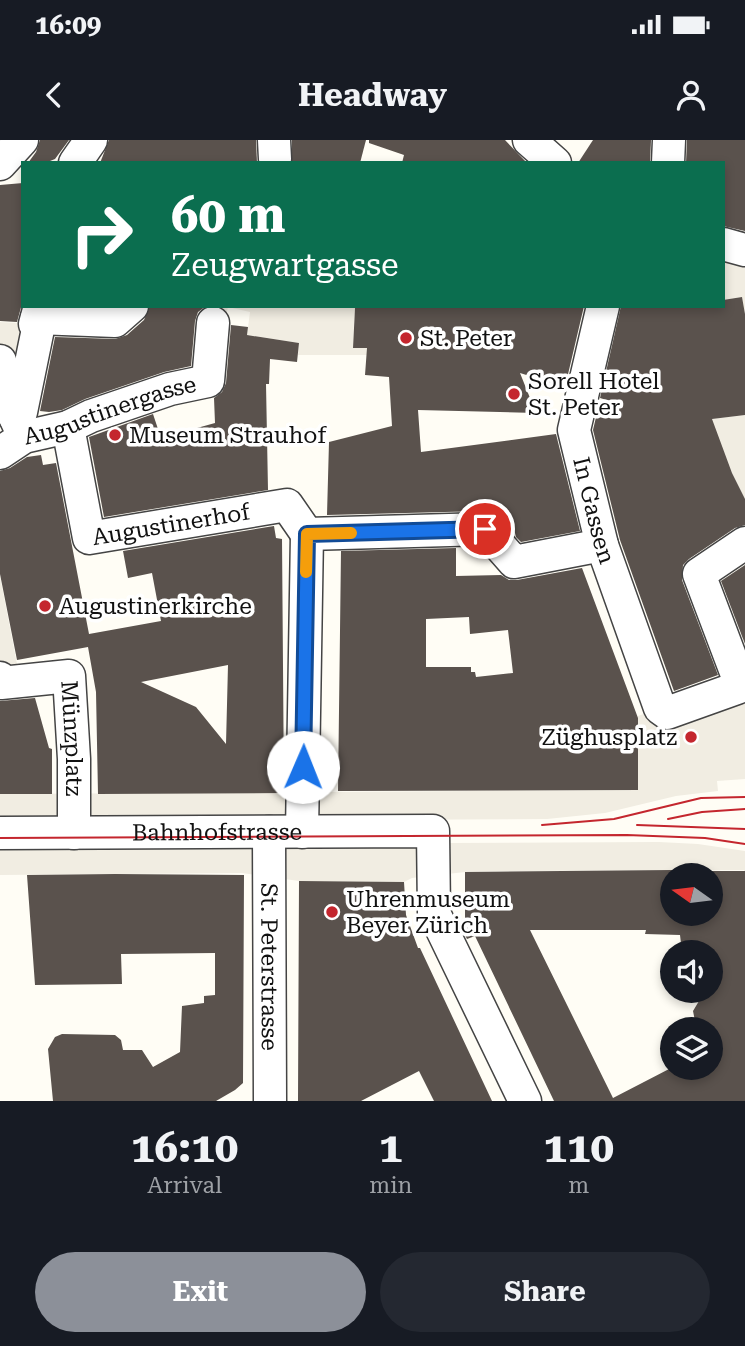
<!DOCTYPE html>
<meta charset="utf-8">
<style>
:root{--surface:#171b24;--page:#242831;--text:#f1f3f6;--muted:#9ea1a6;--accent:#8c9099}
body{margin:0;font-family:"Roboto Serif",serif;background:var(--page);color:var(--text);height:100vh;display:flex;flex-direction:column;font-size:26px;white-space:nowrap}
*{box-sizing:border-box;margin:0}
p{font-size:23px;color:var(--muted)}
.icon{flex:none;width:38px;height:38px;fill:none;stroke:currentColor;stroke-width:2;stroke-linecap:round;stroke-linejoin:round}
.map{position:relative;height:961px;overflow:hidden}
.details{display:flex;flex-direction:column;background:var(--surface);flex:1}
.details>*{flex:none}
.hud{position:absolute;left:21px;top:21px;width:704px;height:147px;border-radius:0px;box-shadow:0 4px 10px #0003;background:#0b6e4f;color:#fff;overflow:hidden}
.needle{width:46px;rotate:284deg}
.buttons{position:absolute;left:660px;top:723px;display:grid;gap:14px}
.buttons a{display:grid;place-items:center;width:63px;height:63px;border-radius:50%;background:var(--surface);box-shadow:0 4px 10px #0003;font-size:35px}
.pin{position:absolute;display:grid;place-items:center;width:60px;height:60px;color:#fff;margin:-30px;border:4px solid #fff;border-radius:50%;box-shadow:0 2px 7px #0007}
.me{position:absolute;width:77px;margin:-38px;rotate:1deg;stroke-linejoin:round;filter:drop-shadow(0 0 5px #0008)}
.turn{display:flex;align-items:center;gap:24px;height:147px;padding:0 35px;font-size:32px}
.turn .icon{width:91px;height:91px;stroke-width:2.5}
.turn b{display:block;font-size:49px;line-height:60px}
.eta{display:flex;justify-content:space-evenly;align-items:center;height:119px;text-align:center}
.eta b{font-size:42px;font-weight:700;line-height:49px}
.action{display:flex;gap:14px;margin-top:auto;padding:14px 35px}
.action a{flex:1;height:80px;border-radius:42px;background:var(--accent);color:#fff;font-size:28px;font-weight:700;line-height:80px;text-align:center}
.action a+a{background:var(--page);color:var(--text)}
.status{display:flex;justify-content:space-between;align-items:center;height:49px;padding:0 35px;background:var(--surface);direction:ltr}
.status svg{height:19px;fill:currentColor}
header{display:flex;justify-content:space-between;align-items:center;height:91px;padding:0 35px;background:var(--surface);font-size:32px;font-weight:700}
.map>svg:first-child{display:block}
.plaza{fill:#f1ede2}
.building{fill:#5a524d;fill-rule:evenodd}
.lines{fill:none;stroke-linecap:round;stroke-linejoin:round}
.minor-casing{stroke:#444;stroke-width:35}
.minor{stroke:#fff;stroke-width:32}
.tram{stroke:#c4262e;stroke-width:2}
.route-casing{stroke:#114b97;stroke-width:18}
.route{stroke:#1a73e8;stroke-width:12}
.slow{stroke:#f59e0b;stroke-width:12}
.poi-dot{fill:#c4262e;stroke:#fff;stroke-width:2.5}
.labels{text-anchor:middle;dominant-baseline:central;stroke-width:7;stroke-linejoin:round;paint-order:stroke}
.poi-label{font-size:23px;fill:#111;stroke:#fff;text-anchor:start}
.street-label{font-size:23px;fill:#111;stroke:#fff}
</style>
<div class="status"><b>16:09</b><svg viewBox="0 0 49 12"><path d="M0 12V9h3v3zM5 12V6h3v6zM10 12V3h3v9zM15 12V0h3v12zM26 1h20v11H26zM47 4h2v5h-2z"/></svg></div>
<header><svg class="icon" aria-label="back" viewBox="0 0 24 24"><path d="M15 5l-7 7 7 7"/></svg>Headway<svg class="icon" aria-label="person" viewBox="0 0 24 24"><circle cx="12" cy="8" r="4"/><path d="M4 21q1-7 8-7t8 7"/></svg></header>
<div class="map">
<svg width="745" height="961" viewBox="0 0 745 961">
<rect width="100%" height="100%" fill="#fffdf5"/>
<!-- plaza -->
<g class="plaza">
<path d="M723,91L745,95V174L742,157L723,160Z"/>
<path d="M207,166H371V168H355L354,183L353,207L368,208V215H298L299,203L247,195L250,172L228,167L224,184L207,182Z"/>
<path d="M0,182L39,184L0,271Z"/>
<path d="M745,275V359L732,333L711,279Z"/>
<path d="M0,436L23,555L0,559Z"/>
<path d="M745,538V639L717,641L718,651L676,656L605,673L547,679L0,682V654L636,650L638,648V576Z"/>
<path d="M659,702L698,704L745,711V733L744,730L497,731L465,732L412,738L404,742L299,741L242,733L0,735V705Z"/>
</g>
<!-- building -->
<g class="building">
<path d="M40,0H69L55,19L45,23H28L36,12Z"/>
<path d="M109,0H256L257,23H100Z"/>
<path d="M292,0H366L360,23H292Z"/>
<path d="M369,0H505L527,23H402L404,15L369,3Z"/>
<path d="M593,0H651L650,23H578Z"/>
<path d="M687,0H745V91L723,86V23H686Z"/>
<path d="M23,43V160L17,182L0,181V45Z"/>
<path d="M742,157L745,174V275L712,279L732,333L745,359V385L735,388L689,419L683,425L682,440L718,535L674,551L620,400L593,290L597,273L623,265L600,258L621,166H723V160Z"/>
<path d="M150,166H206L198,172L195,181L191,226L164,232L85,259L62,270L49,272L40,271L55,197L115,199L127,195L144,180Z"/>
<path d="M371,166H584L565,247L520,233L536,273L418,270L421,312L556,294L580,391L521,402L516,397L510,373L497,375L484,371L327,375L329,302L392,286L389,237L365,235L367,208H353L355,168H371Z"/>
<path d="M231,185L248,187L247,195L299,203L297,222L270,219L269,244H266L268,350L104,377L89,297L153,274L161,298L215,283L214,258L222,252L226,243Z"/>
<path d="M41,315L43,325L56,323L89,494L161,481L152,433L128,438L123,411L274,386L276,398L282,399L284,653L98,654L96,552L88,507L17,520L0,434V331L10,328L27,317ZM228,525L226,604L196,567L141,542Z"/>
<path d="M456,408V436L501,435L509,440H517L582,428L638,578V650L338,651L341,411ZM469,477L470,494L508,490L513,533L476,537L475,532H471V527H426V479Z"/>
<path d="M745,425V504L721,441Z"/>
<path d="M35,558L49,608L52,609V654H0V561Z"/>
<path d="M672,730V774H710V731H745V961H554L475,796L467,799L465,795V732ZM530,790H646L645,794L680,795L682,812H710V850H698L699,861L693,871L696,886L701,889H710V895L721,901L710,906V928H671L613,958Z"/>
<path d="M115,734L244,735L243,943L235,950L216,961H53L48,909L55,897L62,894L115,895L121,900L123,910H142L153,927L180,912L182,866L204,863V856L215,855V813L121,814L122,844L35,845L27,735Z"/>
<path d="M299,741L404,742L406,775L418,808H420L492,961H434L419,931L361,961H298Z"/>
</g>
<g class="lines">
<!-- minor casing -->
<g class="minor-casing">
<g id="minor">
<path d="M274,0L275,19"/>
<path d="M529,0L555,23"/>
<path d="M75,23L91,0"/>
<path d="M668,23L669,0"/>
<path d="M0,24L22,0"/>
<path d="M723,104L745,110"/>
<path id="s1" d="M603,166L574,290L602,405L660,568L667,573L737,548L739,540L699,434L745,403"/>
<path d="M37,178L115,181L132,166"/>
<path d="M0,221L15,277"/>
<path id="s2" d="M68,287L89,398L287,365L307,394"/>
<path d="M24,297L15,277L21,272L39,184H35L40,166"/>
<path id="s3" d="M0,313L24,297L68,287L91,276L170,249L208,241L213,183"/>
<path d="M307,394L485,389L514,422L602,405"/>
<path id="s4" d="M0,538L1,543L69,536L74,619V693"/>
<path id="s5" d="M269,692L270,961"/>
<path d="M302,692L307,394"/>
<path id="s6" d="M0,693L433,691L434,773L525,961"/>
</g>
</g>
<!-- minor -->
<use href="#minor" class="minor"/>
<!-- tram -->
<g class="tram">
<path d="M668,679L702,672L745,669"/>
<path d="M542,685L614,679L701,658L745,657"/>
<path d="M637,685L745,689"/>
<path d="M0,698L627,695L705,698L745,704"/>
</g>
</g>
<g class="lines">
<!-- route casing -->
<g class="route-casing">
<path id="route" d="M303,627L307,394L485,389"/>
</g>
<!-- route -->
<use href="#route" class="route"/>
<!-- slow -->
<path class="slow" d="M306,432L307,394L351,393"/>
</g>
<!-- markers -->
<g class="poi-dot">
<circle cx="406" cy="198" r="7"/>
<circle cx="514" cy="254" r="7"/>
<circle cx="115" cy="295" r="7"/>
<circle cx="45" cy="466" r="7"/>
<circle cx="691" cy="597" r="7"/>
<circle cx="332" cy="772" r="7"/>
</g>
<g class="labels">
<!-- poi labels -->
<g class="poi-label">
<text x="420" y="198">St. Peter</text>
<text x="528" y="241">Sorell Hotel<tspan x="528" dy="26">St. Peter</tspan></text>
<text x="129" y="295">Museum Strauhof</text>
<text x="59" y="466">Augustinerkirche</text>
<text x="677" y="597" text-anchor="end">Züghusplatz</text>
<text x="346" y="759">Uhrenmuseum<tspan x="346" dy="26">Beyer Zürich</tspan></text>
</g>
<!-- street labels -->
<g class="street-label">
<text stroke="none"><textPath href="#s3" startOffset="119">Augustinergasse</textPath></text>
<text stroke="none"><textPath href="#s1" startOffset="210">In Gassen</textPath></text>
<text stroke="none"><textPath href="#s2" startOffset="196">Augustinerhof</textPath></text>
<text stroke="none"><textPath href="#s4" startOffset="136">Münzplatz</textPath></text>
<text stroke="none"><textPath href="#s6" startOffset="217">Bahnhofstrasse</textPath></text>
<text stroke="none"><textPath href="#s5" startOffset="135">St. Peterstrasse</textPath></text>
</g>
</g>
</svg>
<div class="buttons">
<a><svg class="needle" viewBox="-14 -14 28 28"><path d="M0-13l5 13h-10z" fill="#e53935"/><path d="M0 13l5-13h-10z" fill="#9ea1a6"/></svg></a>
<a><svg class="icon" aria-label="sound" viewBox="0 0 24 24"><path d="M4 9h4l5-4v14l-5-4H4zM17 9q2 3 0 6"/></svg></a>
<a><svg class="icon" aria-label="layers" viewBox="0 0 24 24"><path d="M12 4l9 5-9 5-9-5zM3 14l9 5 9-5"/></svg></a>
</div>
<div class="pin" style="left:485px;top:389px;background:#d93025"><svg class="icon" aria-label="arrive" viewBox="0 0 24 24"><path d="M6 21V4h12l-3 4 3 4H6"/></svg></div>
<svg class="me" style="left:303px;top:627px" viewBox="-20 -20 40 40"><circle r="19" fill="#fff"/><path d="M0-13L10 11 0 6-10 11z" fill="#1a73e8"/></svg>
<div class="hud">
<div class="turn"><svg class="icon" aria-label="right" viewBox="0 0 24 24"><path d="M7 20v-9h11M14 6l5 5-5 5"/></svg><div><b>60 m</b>Zeugwartgasse</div></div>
</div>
</div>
<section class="details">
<div class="eta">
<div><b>16:10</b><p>Arrival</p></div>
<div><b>1</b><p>min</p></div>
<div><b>110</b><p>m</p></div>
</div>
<div class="action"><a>Exit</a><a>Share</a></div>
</section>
